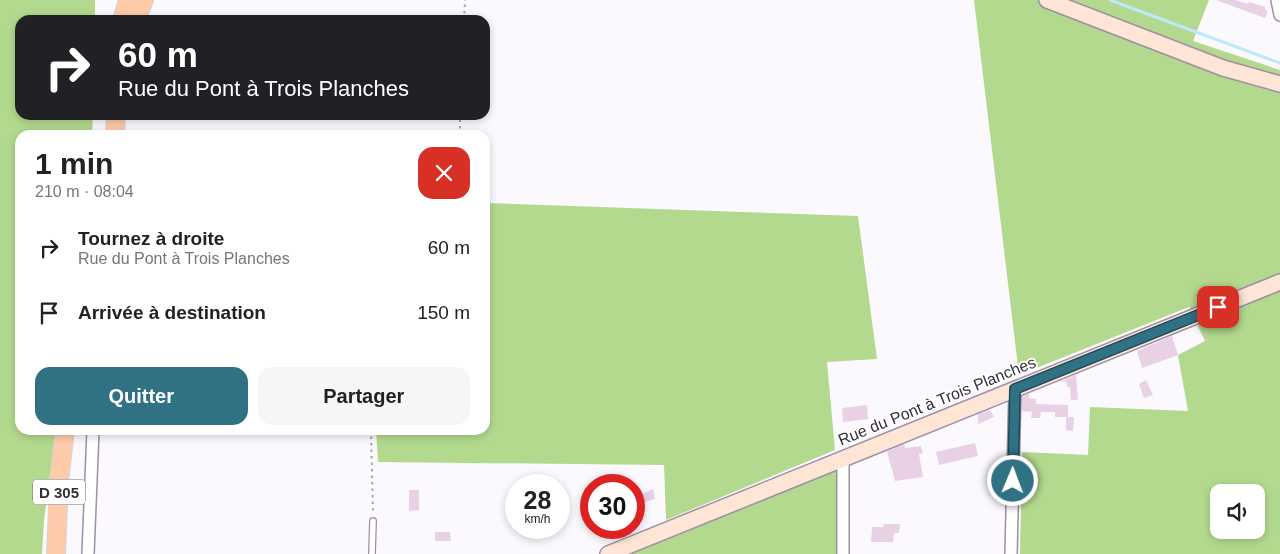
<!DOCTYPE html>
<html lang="fr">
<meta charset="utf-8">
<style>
:root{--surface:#fff;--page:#f6f6f6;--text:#222;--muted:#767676;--accent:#307284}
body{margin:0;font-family:Arial,sans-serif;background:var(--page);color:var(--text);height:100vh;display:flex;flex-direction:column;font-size:19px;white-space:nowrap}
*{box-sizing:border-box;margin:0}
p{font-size:16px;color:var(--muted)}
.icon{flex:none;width:28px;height:28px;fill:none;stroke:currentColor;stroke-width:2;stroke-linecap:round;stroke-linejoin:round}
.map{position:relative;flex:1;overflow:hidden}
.side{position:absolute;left:15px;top:130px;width:475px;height:305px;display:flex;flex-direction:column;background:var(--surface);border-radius:15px;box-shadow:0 2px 8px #0003}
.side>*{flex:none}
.guide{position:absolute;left:15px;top:15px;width:475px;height:105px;border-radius:15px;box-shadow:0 2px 8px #0003;background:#202124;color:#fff;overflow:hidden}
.fabs{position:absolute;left:1210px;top:484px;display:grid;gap:10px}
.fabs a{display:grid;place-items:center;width:55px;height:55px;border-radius:10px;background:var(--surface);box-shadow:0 2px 8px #0003;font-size:25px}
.speed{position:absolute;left:505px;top:474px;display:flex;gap:10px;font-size:25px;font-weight:700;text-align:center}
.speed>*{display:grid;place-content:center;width:65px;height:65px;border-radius:50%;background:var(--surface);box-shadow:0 2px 8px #0003;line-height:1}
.speed small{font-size:12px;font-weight:400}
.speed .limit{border:8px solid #d22;background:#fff;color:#111}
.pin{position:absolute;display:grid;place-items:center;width:42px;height:42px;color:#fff;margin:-21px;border-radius:10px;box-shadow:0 2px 8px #0006}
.me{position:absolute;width:55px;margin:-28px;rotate:1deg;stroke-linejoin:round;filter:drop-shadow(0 0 4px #0008)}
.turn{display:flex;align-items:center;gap:18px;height:105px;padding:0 20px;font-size:22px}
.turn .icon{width:65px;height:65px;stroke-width:2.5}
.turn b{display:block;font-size:35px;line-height:42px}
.round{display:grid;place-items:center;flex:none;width:52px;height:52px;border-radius:15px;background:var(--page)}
.summary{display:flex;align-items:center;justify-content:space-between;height:85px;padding:0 20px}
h1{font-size:30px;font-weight:700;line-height:38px}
.button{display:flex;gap:10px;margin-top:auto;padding:10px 20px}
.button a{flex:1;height:58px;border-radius:15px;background:var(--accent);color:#fff;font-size:20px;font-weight:700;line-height:58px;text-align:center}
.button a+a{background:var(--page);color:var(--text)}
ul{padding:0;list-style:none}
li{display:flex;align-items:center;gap:15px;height:65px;padding:0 20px}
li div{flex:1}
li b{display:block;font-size:19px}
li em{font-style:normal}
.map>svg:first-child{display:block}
.green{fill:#b3d98e;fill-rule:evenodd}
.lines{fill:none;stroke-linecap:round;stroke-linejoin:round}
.stream{stroke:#bfe9fa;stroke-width:3}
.building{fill:#e8d1e5}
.lane-casing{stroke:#9c8fa6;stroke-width:8}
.street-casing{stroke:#9c8fa6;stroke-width:14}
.secondary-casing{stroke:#9c8fa6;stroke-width:18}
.primary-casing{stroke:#d6d5d7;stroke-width:20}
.path{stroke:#a8a4ab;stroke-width:2;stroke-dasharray:2.5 4;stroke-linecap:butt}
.lane{stroke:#fff;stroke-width:5.5}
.street{stroke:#fff;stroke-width:11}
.secondary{stroke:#fee5d5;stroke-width:15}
.primary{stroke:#fecbaa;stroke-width:18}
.route-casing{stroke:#1f4a56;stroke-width:12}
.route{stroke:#307284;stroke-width:9}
.labels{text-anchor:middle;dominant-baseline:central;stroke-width:4;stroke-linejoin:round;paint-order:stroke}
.shield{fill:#fff;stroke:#716d74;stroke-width:1}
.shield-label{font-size:15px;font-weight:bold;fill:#342e38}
.street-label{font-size:16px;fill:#342e38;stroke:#fff}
</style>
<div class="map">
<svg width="1280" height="554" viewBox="0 0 1280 554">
<rect width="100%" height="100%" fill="#fbf9fe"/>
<!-- green -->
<g class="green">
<path d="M0,0H95V20H20V115H93L92,135H20V430H56L44,521L42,554H0Z"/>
<path d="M974,0H1209L1193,41L1280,70V554H1020L1022,452L1088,455L1090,407L1188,411L1178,355L1205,341L1189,307L1019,375ZM1219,492H1256V530H1219Z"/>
<path d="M485,203L858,216L877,359L827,362L835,450L666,520L664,465L378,462L376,430H485Z"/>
<path d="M840,463L837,554H624Z"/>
</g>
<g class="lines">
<!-- stream -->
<path class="stream" d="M1110,0L1280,63"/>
</g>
<!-- building -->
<g class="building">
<path d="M1216,0H1235L1248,4L1249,2L1265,7V10L1268,11L1265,18Z"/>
<path d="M1172,336L1178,355L1142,368L1137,351Z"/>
<path d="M1076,375L1078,400H1071L1070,387H1067L1066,381L1059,382Z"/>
<path d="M1146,380L1153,395L1144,398L1139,384Z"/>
<path d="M1029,394V398L1036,399V404L1068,405V417H1074L1073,431L1066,430V417H1055V412H1041L1040,418H1031L1032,412L1022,411V396Z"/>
<path d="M867,405L868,419L843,422L842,408Z"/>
<path d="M990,410L994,417L978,424V414Z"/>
<path d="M975,443L978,456L939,465L936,452Z"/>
<path d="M904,444L905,448L921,446L923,453L919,454L923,477L895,481L887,451Z"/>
<path d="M653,489L655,499L634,505V498Z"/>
<path d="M409,490H419V510L409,511Z"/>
<path d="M884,524H900L899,533H894L893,542H871L872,527H883Z"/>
<path d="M435,532H450L451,541H435Z"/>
</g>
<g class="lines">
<!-- lane casing -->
<g class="lane-casing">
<path id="lane" d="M372,554L373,521"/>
</g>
<!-- street casing -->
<g class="street-casing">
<g id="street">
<path d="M1277,0L1280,15"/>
<path d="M88,554L93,430"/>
<path d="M843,554V458"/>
<path d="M1011,554L1015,389"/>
</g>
</g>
<!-- secondary casing -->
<g class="secondary-casing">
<g id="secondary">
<path d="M1047,0L1223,68L1280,84"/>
<path d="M608,554L1280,282"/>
</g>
</g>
<!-- primary casing -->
<g class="primary-casing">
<g id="primary">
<path d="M122,20L128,0"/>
<path d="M136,20L144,0"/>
<path d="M115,135L116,115"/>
<path d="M56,554L59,482L65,430"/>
</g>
</g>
<!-- path -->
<g class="path">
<path d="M464,20L465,0"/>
<path d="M460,135V115"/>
<path d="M371,430L373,514"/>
</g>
<!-- lane -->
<use href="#lane" class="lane"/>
<!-- street -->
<use href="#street" class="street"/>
<!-- secondary -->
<use href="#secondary" class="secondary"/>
<!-- primary -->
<use href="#primary" class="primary"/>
</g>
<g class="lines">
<!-- route casing -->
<g class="route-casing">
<path id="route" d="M1013,481L1015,389L1218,307"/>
</g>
<!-- route -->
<use href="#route" class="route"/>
</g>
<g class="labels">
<!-- shield labels -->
<rect class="shield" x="33" y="479.5" width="52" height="25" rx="4"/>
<g class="shield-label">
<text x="59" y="492">D 305</text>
</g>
<!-- street labels -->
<g class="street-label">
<text transform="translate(937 401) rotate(-22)">Rue du Pont à Trois Planches</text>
</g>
</g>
</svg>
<div class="fabs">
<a><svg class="icon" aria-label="sound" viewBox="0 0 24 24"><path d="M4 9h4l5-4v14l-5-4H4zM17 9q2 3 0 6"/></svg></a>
</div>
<div class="speed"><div>28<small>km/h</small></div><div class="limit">30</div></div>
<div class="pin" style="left:1218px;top:307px;background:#d93025"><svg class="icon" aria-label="arrive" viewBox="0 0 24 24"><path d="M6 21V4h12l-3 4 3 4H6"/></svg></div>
<svg class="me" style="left:1013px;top:481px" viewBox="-20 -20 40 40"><circle r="17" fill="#307284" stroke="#fff" stroke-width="3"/><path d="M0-11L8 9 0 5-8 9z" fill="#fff"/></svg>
<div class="guide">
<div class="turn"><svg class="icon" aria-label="right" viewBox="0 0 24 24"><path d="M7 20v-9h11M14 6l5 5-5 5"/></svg><div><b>60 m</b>Rue du Pont à Trois Planches</div></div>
</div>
<section class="side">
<div class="summary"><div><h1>1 min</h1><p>210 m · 08:04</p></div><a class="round" style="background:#d93025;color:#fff"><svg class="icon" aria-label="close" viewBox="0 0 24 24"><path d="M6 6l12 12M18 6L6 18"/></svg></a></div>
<ul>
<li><svg class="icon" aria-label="right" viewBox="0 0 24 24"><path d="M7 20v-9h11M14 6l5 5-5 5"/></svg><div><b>Tournez à droite</b><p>Rue du Pont à Trois Planches</p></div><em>60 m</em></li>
<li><svg class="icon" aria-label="arrive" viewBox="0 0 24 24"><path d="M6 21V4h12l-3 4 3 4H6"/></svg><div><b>Arrivée à destination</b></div><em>150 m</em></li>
</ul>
<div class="button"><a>Quitter</a><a>Partager</a></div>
</section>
</div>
